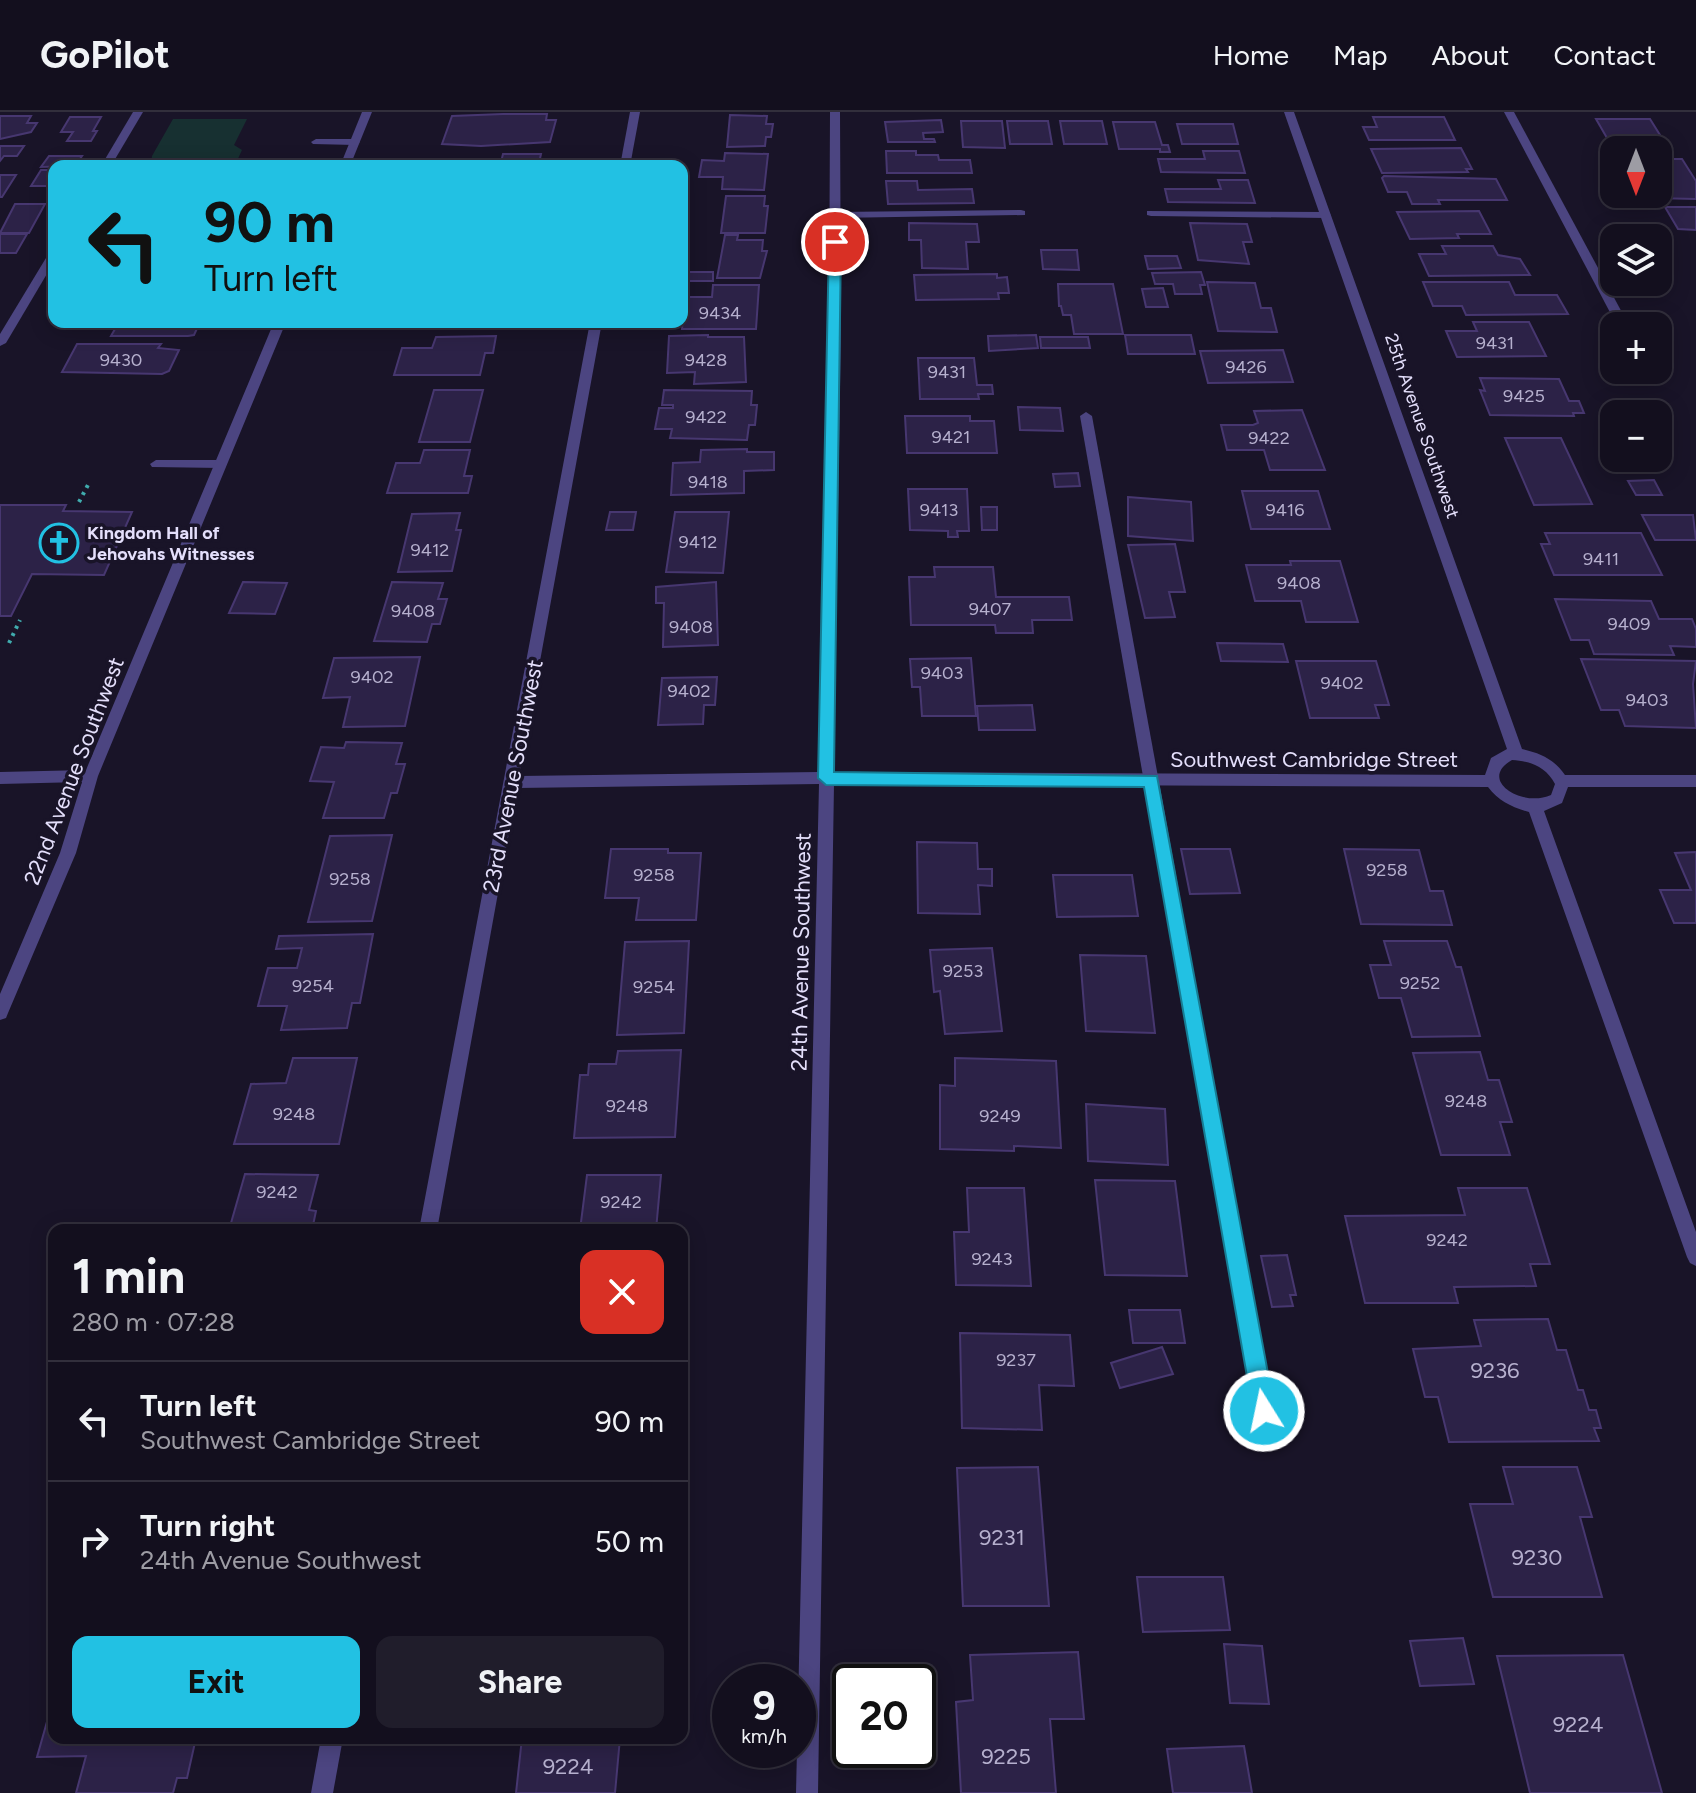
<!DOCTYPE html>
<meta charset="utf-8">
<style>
:root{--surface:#130f1e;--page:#201d2b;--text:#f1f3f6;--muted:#9d9ca4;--line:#322f3c;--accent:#22c1e3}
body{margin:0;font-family:Figtree,sans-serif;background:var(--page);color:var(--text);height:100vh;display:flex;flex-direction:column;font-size:30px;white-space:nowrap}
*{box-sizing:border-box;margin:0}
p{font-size:26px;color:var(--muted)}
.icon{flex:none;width:44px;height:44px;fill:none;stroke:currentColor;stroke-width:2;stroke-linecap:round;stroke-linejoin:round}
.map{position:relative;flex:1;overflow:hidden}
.panel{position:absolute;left:48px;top:1112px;width:640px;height:520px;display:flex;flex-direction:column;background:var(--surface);border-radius:16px;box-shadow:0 4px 20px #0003,0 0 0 2px var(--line)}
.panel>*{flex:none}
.top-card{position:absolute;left:48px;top:48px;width:640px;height:168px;border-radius:16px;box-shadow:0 4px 20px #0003,0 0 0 2px var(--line);background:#22c1e3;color:#111;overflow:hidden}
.needle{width:52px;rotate:180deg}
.controls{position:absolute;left:1600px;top:24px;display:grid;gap:16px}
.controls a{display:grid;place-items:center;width:72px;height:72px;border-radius:16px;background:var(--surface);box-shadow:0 4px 20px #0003,0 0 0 2px var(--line);font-size:40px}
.speed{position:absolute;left:712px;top:1552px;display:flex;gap:16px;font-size:40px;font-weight:700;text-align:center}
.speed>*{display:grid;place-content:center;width:104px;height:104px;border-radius:50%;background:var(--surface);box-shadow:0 4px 20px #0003,0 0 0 2px var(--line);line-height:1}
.speed small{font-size:20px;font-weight:400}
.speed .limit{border:4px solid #111;border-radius:12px;background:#fff;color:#111}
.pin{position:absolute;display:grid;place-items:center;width:68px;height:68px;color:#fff;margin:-34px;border:4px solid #fff;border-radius:50%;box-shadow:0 2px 8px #0007}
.me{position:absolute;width:88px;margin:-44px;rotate:350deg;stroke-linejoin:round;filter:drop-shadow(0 0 6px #0008)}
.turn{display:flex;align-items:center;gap:28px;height:168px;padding:0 24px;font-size:36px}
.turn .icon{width:104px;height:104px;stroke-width:2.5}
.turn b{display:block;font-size:56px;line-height:68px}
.round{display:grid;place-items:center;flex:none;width:84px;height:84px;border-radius:16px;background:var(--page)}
.summary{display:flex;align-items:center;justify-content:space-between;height:136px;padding:0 24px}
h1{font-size:48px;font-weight:700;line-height:60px}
.action{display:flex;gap:16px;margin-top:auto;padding:16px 24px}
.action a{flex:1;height:92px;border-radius:16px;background:var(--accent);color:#111;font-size:32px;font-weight:700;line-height:92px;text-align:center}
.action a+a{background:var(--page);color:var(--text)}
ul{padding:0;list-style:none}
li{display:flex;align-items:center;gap:24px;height:120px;padding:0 24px;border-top:2px solid var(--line)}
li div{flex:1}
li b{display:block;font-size:30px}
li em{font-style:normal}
header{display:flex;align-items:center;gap:48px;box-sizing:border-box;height:112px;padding:0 40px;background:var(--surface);border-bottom:2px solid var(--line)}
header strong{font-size:38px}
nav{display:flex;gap:44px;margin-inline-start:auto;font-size:28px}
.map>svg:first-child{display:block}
.green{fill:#173031}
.building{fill:#2c2247;stroke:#473770;stroke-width:2}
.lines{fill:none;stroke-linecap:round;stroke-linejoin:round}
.path{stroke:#40acae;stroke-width:4;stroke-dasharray:3 5;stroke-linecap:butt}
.service{fill:#4c4581;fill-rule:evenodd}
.minor{fill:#4c4581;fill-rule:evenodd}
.route{fill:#22c1e3;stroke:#167d94;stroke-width:2}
.labels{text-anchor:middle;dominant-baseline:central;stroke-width:7;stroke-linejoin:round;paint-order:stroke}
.number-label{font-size:18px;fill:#b6b0ce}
.far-street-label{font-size:18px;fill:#e4dffb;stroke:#191428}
.far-poi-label{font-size:18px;font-weight:bold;fill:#e4dffb;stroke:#191428;text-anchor:start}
.street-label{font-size:22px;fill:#e4dffb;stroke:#191428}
.near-number-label{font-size:22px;fill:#b6b0ce}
</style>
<header>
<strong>GoPilot</strong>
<nav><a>Home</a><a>Map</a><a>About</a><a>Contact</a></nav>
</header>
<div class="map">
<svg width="1696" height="1681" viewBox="0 0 1696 1681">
<rect width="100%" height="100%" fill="#191428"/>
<!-- green -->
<path class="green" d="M173,7H247L234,33L242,38L236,51L151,54L152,44Z"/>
<!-- building -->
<g class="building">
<path d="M503,2H547L546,8H556L550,30L481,34L442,32L452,4Z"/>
<path d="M730,3L767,4L766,12H773L771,25H766L765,34L727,35Z"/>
<path d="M0,4H31L27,11H37L31,20L0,27Z"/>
<path d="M70,5H101L93,19H97L91,29H67L73,20H61Z"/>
<path d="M1373,5H1444L1455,28H1369L1363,15H1377Z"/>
<path d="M1596,7H1650L1670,39L1636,38L1629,26H1607Z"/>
<path d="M941,8L943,20L923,21L924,27H934L935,30H888L885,10Z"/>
<path d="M961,9H1002L1005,36L963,35Z"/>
<path d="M1007,9H1048L1052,32H1010Z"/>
<path d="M1060,9H1102L1107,32H1064Z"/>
<path d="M1113,10H1155L1162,33H1168L1170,40H1160V37H1119Z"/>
<path d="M1177,12H1233L1238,32H1182Z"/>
<path d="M0,34H24L17,44H4L0,49Z"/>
<path d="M1461,36L1472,57H1466L1468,60L1382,61L1371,37Z"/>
<path d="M886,39H916V43H938L939,48H970L972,61H887Z"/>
<path d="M1203,39H1239L1245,61L1161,60L1158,47H1205Z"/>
<path d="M725,41L768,42L764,78L722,77L723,65H699L702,48L724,49Z"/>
<path d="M503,42H541L539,51H545L544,54H500Z"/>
<path d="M49,44H82L75,54L41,55Z"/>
<path d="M1658,47H1682L1696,69V87L1653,86L1651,82H1658L1660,78Z"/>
<path d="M191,51H248L247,54H189Z"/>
<path d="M41,58H54V74H31Z"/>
<path d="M0,63H16L2,85H0Z"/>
<path d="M1384,64L1496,67L1507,88H1438L1440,92H1412L1407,80H1388L1382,66Z"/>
<path d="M1218,68H1248L1255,91L1168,90L1165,77H1221Z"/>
<path d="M886,69H917L918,78L972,77L974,91L888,92Z"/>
<path d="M726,84H765L764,94H768L765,121H721Z"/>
<path d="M15,92H45L29,121H0Z"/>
<path d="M1665,95H1696V118L1678,117Z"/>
<path d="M1479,99L1491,122H1457L1459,126L1410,127L1397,100Z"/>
<path d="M909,111L977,112L979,130H966L968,157L922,156L921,128H909Z"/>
<path d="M1190,111L1247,112L1252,130H1243L1249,152L1198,148Z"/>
<path d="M0,122H27L16,141H0Z"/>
<path d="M725,123H738L737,128H763L762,139H767L760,166H717Z"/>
<path d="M1442,134H1493L1498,143L1520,147L1530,163L1429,164L1419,142H1446Z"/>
<path d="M1041,138H1077L1079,158L1043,157Z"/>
<path d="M1145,144H1177L1181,156L1148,157Z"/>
<path d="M689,160H713V169H688Z"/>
<path d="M1201,160L1205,173H1200L1202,182H1175L1173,172H1155L1152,161Z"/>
<path d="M997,162V166L1007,165L1009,181H998L999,187L916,188L914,163Z"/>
<path d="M1207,170L1255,171L1261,196H1271L1277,220L1218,219Z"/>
<path d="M1423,170H1509L1515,183H1557L1568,202L1466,203L1462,194H1433Z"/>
<path d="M1058,172H1113L1123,222H1074L1071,203H1063L1061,194H1059Z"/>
<path d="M713,173H759L756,217H682L685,185H712Z"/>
<path d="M1163,176L1168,195H1146L1142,177Z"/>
<path d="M119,210H200L194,223L188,224H111Z"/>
<path d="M447,210H507L506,215H446Z"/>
<path d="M1473,210H1529L1546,244L1457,245L1446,219H1477Z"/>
<path d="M708,223V225H744L746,270L694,272L695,260L667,261L669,224Z"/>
<path d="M1036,223L1038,236L989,239L988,224Z"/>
<path d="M1125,223H1191L1195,242H1128Z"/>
<path d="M496,224L493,241H485L480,263H394L402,236H432L436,225Z"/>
<path d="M1040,225H1088L1090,236H1041Z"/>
<path d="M77,232H161L158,236L179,238L169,259L162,262L62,260Z"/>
<path d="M1283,238L1293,270L1208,271L1200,239Z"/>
<path d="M918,246H974L977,273H992L993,282H978L979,287H920Z"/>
<path d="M1480,266L1559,267L1569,289H1579L1584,301H1573L1574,304L1490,303L1480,278L1485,279Z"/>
<path d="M434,278H483L470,330H419Z"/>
<path d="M664,278L752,279L751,293H757L755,313H749L747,328L670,326L672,317H655L659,296H673V293H662Z"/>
<path d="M1018,295L1060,296L1063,319L1020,318Z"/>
<path d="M1302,298L1325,358H1270L1264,338H1227L1221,313H1253L1258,311L1254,299Z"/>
<path d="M905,304H970V309H994L997,341H907Z"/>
<path d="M1505,326H1561L1592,392L1534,393Z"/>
<path d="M747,337V340H774V358L744,359V381L671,383L673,351L700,350L701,338Z"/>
<path d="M424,338H470L464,364H472L468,381H387L396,351H420Z"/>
<path d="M1078,361L1080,374L1055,375L1053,362Z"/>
<path d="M1654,368L1662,383H1636L1628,369Z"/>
<path d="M908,377H967L969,419H957L958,425H948V419L910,418Z"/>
<path d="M1242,379H1318L1330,417H1251Z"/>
<path d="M1128,385L1191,390L1193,429L1128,424Z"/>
<path d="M0,393H66L63,399L132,400L104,463L32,462L11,504H0Z"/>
<path d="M981,395H997V418H982Z"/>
<path d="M610,400H636L633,418H606Z"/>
<path d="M675,400H729L723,461L666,460Z"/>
<path d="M460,401L456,418H461L452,459L398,460L412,402Z"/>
<path d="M1642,403H1693L1696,428H1655Z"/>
<path d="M1545,421H1641L1662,463H1554L1541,432H1550Z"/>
<path d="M1175,432L1185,480H1169L1175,505L1145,506L1128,433Z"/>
<path d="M1290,449H1340L1358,510H1306L1301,489H1255L1246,453H1291Z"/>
<path d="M934,455H993L996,485H1069L1072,508H1032L1033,521H996L995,513H911L909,465H935Z"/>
<path d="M243,470L287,471L275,502L229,501Z"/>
<path d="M392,470L443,471L438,487H447L440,512H432L427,530L374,529Z"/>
<path d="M716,470L718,533L663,535L664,491H656V475Z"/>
<path d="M1555,487L1651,489L1659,507H1692L1696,517V535L1670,534L1674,543L1594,542L1589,528H1571Z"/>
<path d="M1217,531L1283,532L1288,550L1221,549Z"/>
<path d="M420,545L405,614L343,615L350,585L323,586L334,546Z"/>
<path d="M971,546L976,604H922L920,575H912L910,547Z"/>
<path d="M1581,547L1696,549L1693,572L1696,616L1625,614L1619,598H1601Z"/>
<path d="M1296,549H1376L1389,593H1375L1379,606H1310Z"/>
<path d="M717,565L715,593H704L703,612L658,613L662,566Z"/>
<path d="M1032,593L1035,618H979L977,594Z"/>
<path d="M346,630L402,631L396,652H405L397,681H391L384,706H323L334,670L310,669L321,635L344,636Z"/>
<path d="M392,723L372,809L308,810L330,724Z"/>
<path d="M917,730L977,731L978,757H992V774L978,773L980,802L918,801Z"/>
<path d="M611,737H668V741H701L696,808H636L639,786H605Z"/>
<path d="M1181,737H1230L1240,781L1190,782Z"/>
<path d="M1344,737L1419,738L1430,779H1443L1452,813L1361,812Z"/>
<path d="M1696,740V811H1674L1660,778H1691L1675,741Z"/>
<path d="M1053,763H1132L1138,804L1057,805Z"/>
<path d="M373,822L360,891H352L347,916L281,918L287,894H258L268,856H297L302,836L276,837L279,824Z"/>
<path d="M689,829L684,921L617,923L625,830Z"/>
<path d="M1384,829H1447L1456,855H1461L1480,924L1412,925L1401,886H1379L1370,853H1391Z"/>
<path d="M992,836L1002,919L945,922L940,879L934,880L930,838Z"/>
<path d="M1080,843L1146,844L1155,921L1086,919Z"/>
<path d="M681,938L675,1025L574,1026L580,963H588L589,952H616L618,939Z"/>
<path d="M1480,940L1488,968H1499L1512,1010H1500L1510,1043H1441L1413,941Z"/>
<path d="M293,946H357L339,1032H234L251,972L286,971Z"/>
<path d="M955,946L1056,949L1061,1036L1014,1034V1039L940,1037V973L955,974Z"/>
<path d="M1086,992L1165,997L1168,1053L1088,1049Z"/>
<path d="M245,1062L318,1063L309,1098L316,1099L312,1118H229Z"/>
<path d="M587,1063H661L656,1118H580Z"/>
<path d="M1095,1068L1175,1069L1187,1164L1105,1163Z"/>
<path d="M967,1076H1024L1031,1174L956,1173L954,1120H969Z"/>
<path d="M1458,1076H1527L1550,1152H1530L1536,1174L1454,1175L1458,1191H1365L1345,1104L1465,1103Z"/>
<path d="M1287,1143L1296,1183H1290L1293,1194L1272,1195L1261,1144Z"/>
<path d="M1129,1198H1180L1185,1231H1133Z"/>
<path d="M1548,1207L1557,1238H1566L1578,1278H1583L1589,1298H1596L1601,1316H1594L1599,1329L1449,1330L1438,1285H1425L1413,1237L1481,1234L1474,1208Z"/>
<path d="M960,1221L1070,1223L1074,1274L1039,1273L1042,1318L962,1316Z"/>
<path d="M1162,1235L1173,1262L1120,1276L1111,1251Z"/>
<path d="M1038,1355L1049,1494H963L957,1356Z"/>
<path d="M1503,1355H1577L1592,1405H1580L1602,1485H1493L1470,1392H1513Z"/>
<path d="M1137,1465H1223L1230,1518L1143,1520Z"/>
<path d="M1463,1526L1474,1572L1420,1574L1410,1529Z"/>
<path d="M1224,1532L1262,1534L1269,1592L1230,1591Z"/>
<path d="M1078,1540L1084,1607H1050L1056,1681H961L956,1590L973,1588L970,1543Z"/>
<path d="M1623,1543L1662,1681H1530L1497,1544Z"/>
<path d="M54,1585V1626H196L187,1666H177L173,1681H76L86,1644L37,1645Z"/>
<path d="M522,1626H620L615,1681H516Z"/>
<path d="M1244,1634L1252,1681H1173L1167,1637Z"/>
</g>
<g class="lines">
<!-- path -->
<g class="path">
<path d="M79,390L89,371"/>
<path d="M9,531L20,508"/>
</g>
<!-- service -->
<g class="service">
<path d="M1504,0H1514L1625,206L1623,208L1613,206Z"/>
<path d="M316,27H355L360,30L355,33L313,32L311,30Z"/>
<path d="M1021,98L1025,99V103L835,106L830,103L835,100Z"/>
<path d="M1147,99L1326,100L1331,103L1326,106L1151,104L1147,103Z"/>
<path d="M1086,300L1092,304L1274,1299L1271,1306L1264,1309L1257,1306L1254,1299L1080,304Z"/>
<path d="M156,348H221L227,352L221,356L152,355L150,352Z"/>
</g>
<!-- minor -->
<g class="minor">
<path d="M133,0H143L111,54H101Z"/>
<path d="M362,0H372L350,54H340Z"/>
<path d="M630,0H640L630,54H620Z"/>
<path d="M830,0H840L841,211L834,660L1485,663L1491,646L1507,637L1284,0H1294L1522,637C1540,641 1554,647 1565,663H1696V675H1568L1562,691L1544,699L1696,1120V1154L1690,1151L1687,1145L1529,700C1511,695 1499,689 1488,675L834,672L818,1681H796L819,672L517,676L437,1118H419L590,210H602L519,664L819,660L829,211ZM1512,648C1531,649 1546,655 1555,672L1551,683C1522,696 1477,668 1512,648Z"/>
<path d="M54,138V150L6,231L0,234V222L49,141Z"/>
<path d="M274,210H286L98,664L76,741L8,901L6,906L0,908V882L60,741L82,670L0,672V660L86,658Z"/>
<path d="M321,1626H343L333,1681H311Z"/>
</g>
</g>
<!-- route -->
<path class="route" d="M835,126L841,130L834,660L1157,664L1275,1299L1272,1306L1264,1310L1256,1306L1253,1299L1144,675L826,673L818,666L829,130Z"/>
<!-- icons -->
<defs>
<g id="church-ring" transform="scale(2)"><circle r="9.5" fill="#191428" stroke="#22c1e3" stroke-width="1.5"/><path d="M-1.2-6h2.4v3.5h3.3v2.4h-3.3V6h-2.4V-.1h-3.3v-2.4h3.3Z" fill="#22c1e3"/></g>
</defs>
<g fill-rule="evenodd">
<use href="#church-ring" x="59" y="431"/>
</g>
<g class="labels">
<!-- number labels -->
<g class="number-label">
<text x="720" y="201">9434</text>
<text x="1495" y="231">9431</text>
<text x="121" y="248">9430</text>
<text x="706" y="248">9428</text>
<text x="1246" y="255">9426</text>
<text x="947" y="260">9431</text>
<text x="1524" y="284">9425</text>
<text x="706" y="305">9422</text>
<text x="951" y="325">9421</text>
<text x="1269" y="326">9422</text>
<text x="708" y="370">9418</text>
<text x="939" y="398">9413</text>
<text x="1285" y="398">9416</text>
<text x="698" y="430">9412</text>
<text x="430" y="438">9412</text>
<text x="1601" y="447">9411</text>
<text x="1299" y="471">9408</text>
<text x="990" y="497">9407</text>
<text x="413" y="499">9408</text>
<text x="1629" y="512">9409</text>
<text x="691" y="515">9408</text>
<text x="942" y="561">9403</text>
<text x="372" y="565">9402</text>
<text x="1342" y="571">9402</text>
<text x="689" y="579">9402</text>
<text x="1647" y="588">9403</text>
<text x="1387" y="758">9258</text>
<text x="654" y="763">9258</text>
<text x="350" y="767">9258</text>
<text x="963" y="859">9253</text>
<text x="1420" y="871">9252</text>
<text x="313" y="874">9254</text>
<text x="654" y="875">9254</text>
<text x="1466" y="989">9248</text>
<text x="627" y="994">9248</text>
<text x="294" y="1002">9248</text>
<text x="1000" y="1004">9249</text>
<text x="277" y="1080">9242</text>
<text x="621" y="1090">9242</text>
<text x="1447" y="1128">9242</text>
<text x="992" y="1147">9243</text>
<text x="1016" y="1248">9237</text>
</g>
<!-- far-street labels -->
<g class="far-street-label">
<text transform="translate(1422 314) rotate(71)">25th Avenue Southwest</text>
</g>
<!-- far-poi labels -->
<g class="far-poi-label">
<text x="87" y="421">Kingdom Hall of<tspan x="87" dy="21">Jehovahs Witnesses</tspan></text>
</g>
<!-- street labels -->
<g class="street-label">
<text x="1314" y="647">Southwest Cambridge Street</text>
<text transform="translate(74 659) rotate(-69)">22nd Avenue Southwest</text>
<text transform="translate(513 664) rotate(-79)">23rd Avenue Southwest</text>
<text transform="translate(801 840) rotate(-89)">24th Avenue Southwest</text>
</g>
<!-- near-number labels -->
<g class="near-number-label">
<text x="1495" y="1258">9236</text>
<text x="1002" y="1425">9231</text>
<text x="1537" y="1445">9230</text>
<text x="1578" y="1612">9224</text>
<text x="1006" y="1644">9225</text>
<text x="568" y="1654">9224</text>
</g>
</g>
</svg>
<div class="controls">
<a><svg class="needle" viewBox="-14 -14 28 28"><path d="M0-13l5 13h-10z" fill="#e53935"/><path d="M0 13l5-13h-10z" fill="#9d9ca4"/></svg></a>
<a><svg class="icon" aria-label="layers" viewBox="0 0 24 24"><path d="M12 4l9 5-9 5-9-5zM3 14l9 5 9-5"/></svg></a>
<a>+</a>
<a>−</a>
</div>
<div class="speed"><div>9<small>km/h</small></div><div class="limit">20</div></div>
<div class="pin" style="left:835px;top:130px;background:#d93025"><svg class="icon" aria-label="arrive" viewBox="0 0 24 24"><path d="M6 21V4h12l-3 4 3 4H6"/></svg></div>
<svg class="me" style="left:1264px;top:1299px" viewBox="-20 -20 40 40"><circle r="17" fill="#22c1e3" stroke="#fff" stroke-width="3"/><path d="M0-11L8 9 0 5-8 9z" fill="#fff"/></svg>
<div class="top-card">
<div class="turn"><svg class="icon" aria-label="left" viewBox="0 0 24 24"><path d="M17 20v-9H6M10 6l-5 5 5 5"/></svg><div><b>90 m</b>Turn left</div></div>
</div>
<section class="panel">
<div class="summary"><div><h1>1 min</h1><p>280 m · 07:28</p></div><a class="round" style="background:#d93025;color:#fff"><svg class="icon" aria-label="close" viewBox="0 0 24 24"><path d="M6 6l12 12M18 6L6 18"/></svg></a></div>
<ul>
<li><svg class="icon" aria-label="left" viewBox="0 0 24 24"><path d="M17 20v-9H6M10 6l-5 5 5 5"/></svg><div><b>Turn left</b><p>Southwest Cambridge Street</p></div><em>90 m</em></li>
<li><svg class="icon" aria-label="right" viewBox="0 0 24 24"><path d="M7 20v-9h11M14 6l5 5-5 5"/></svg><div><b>Turn right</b><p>24th Avenue Southwest</p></div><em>50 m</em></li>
</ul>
<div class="action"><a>Exit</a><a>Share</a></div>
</section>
</div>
